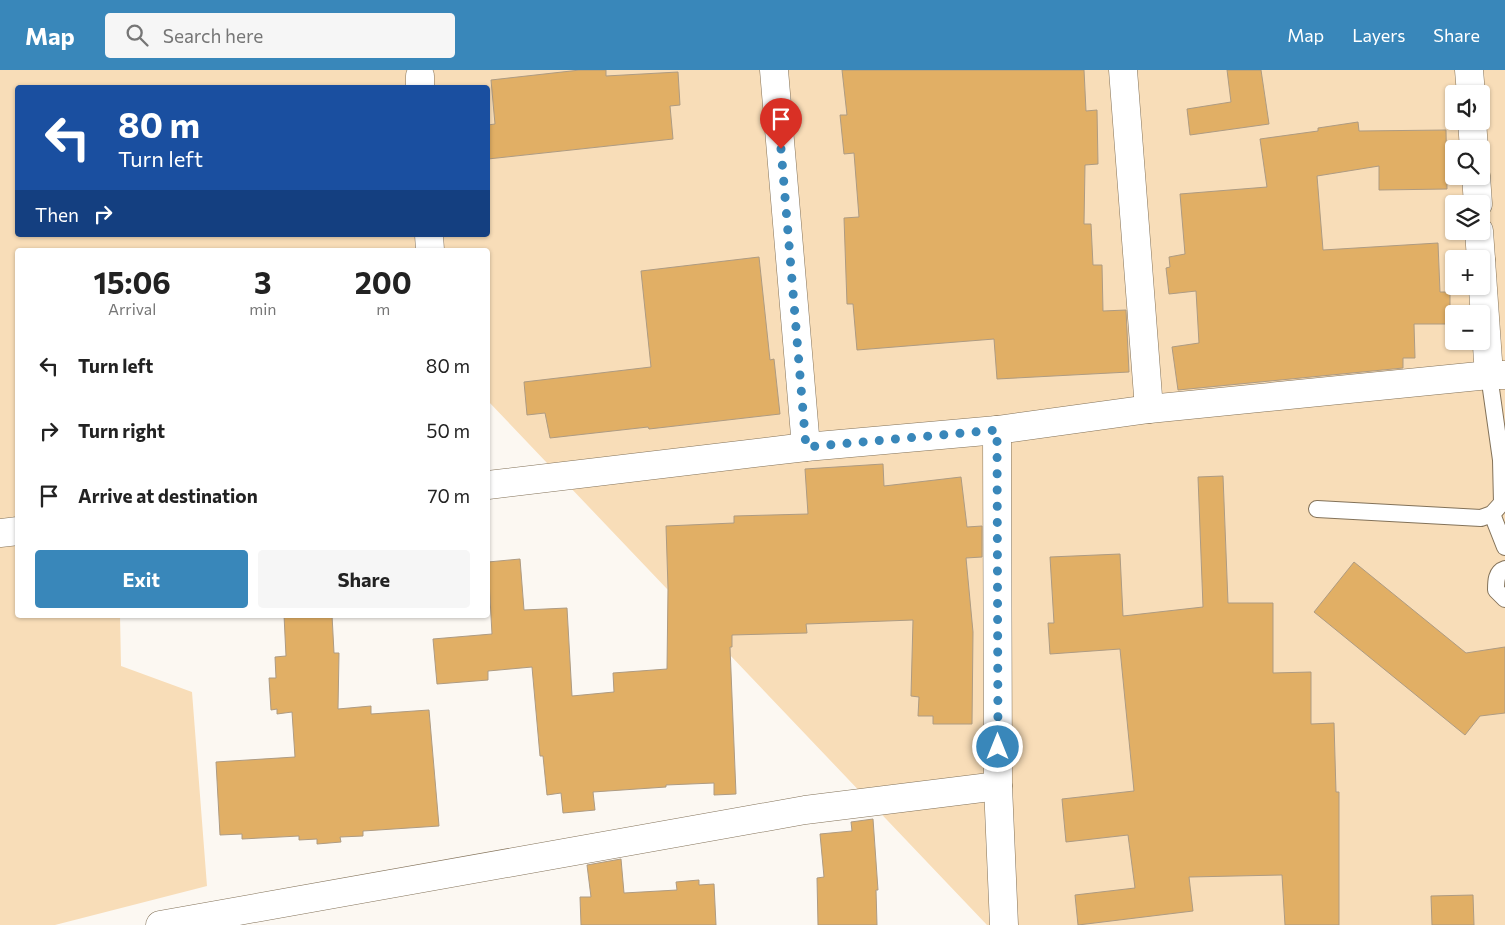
<!DOCTYPE html>
<meta charset="utf-8">
<style>
:root{--surface:#fff;--page:#f6f6f6;--text:#222;--muted:#767676;--accent:#3987ba}
body{margin:0;font-family:Commissioner,sans-serif;background:var(--page);color:var(--text);height:100vh;display:flex;flex-direction:column;font-size:19px;white-space:nowrap}
*{box-sizing:border-box;margin:0}
p{font-size:16px;color:var(--muted)}
.icon{flex:none;width:28px;height:28px;fill:none;stroke:currentColor;stroke-width:2;stroke-linecap:round;stroke-linejoin:round}
.map{position:relative;flex:1;overflow:hidden}
.drawer{position:absolute;left:15px;top:178px;width:475px;height:370px;display:flex;flex-direction:column;background:var(--surface);border-radius:5px;box-shadow:0 1px 4px #0004}
.drawer>*{flex:none}
.banner{position:absolute;left:15px;top:15px;width:475px;height:152px;border-radius:5px;box-shadow:0 1px 4px #0004;background:#1a4fa0;color:#fff;overflow:hidden}
.tools{position:absolute;left:1445px;top:15px;display:grid;gap:10px}
.tools a{display:grid;place-items:center;width:45px;height:45px;border-radius:5px;background:var(--surface);box-shadow:0 1px 4px #0004;font-size:25px}
.pin{position:absolute;display:grid;place-items:center;width:42px;height:42px;color:#fff;margin:-51px -21px;border-radius:50% 50% 50% 0;rotate:-45deg;box-shadow:0 0 5px #0007}
.pin .icon{rotate:45deg}
.me{position:absolute;width:55px;margin:-28px;rotate:0deg;stroke-linejoin:round;filter:drop-shadow(0 0 4px #0008)}
.turn{display:flex;align-items:center;gap:18px;height:105px;padding:0 20px;font-size:22px}
.turn .icon{width:65px;height:65px;stroke-width:2.5}
.turn b{display:block;font-size:35px;line-height:42px}
.then{display:flex;align-items:center;height:48px;padding:0 20px;background:#0003;gap:10px;font-size:19px}
.eta{display:flex;justify-content:space-evenly;align-items:center;height:85px;text-align:center}
.eta b{font-size:30px;font-weight:700;line-height:35px}
.cta{display:flex;gap:10px;margin-top:auto;padding:10px 20px}
.cta a{flex:1;height:58px;border-radius:5px;background:var(--accent);color:#fff;font-size:20px;font-weight:700;line-height:58px;text-align:center}
.cta a+a{background:var(--page);color:var(--text)}
ul{padding:0;list-style:none}
li{display:flex;align-items:center;gap:15px;height:65px;padding:0 20px}
li div{flex:1}
li b{display:block;font-size:19px}
li em{font-style:normal}
header{display:flex;align-items:center;gap:30px;box-sizing:border-box;height:70px;padding:0 25px;background:var(--accent);color:#fff}
header strong{font-size:24px}
nav{display:flex;gap:28px;margin-inline-start:auto;font-size:18px}
.search{width:350px;height:45px;background:var(--page);display:flex;align-items:center;gap:12px;box-sizing:border-box;padding:0 18px;border-radius:5px;color:var(--muted);font-size:19px}
.map>svg:first-child{display:block}
.green{fill:#f8ddb8;fill-rule:evenodd}
.building{fill:#e1af65;stroke:#ae9b82}
.lines{fill:none;stroke-linecap:round;stroke-linejoin:round}
.lane-casing{stroke:#837259;stroke-width:18}
.street-casing{stroke:#837259;stroke-width:29}
.lane{stroke:#fff;stroke-width:16}
.street{stroke:#fff;stroke-width:28}
.route{stroke:#3987ba;stroke-width:9;stroke-dasharray:0 16.2}
</style>
<header>
<strong>Map</strong>
<div class="search"><svg class="icon" aria-label="search" viewBox="0 0 24 24"><circle cx="10" cy="10" r="6"/><path d="M15 15l6 6"/></svg>Search here</div>
<nav><a>Map</a><a>Layers</a><a>Share</a></nav>
</header>
<div class="map">
<svg width="1505" height="855" viewBox="0 0 1505 855">
<rect width="100%" height="100%" fill="#fcf8f2"/>
<!-- green -->
<path class="green" d="M0,0H1505V855H987L488,331V180H18V545H120L121,596L192,622L207,816L55,855H0ZM18,18H488V165H18ZM1454,24H1481V51H1454ZM1454,79H1481V106H1454ZM1454,134H1481V161H1454ZM1454,189H1481V216H1454ZM1454,244H1481V271H1454Z"/>
<!-- building -->
<g class="building">
<path d="M580,0H606V6L678,2L680,35L670,36L673,69L488,89V55L495,54L491,10Z"/>
<path d="M842,0H1084L1086,41L1097,40L1098,94L1085,95L1084,154H1091L1093,195H1102L1103,241L1126,240L1129,302L997,309L994,269L857,280L853,234H847L844,148L859,147L854,83L844,84L840,45H847Z"/>
<path d="M1227,0H1261L1269,54L1190,65L1187,39L1231,32Z"/>
<path d="M1358,52L1359,61L1446,60L1447,119L1379,120V96L1317,106L1323,180L1438,173L1440,222H1450V254H1414L1415,288H1403V298L1178,320L1172,277L1199,273L1196,221L1169,224L1166,198L1170,197L1169,187L1185,184L1180,124L1267,117L1260,69L1318,61V58Z"/>
<path d="M759,187L770,290L774,289L780,344L649,359L648,357L550,368L545,343L527,345L524,312L651,297L641,201Z"/>
<path d="M883,394L884,416L961,407L967,457L982,456V487L966,488L973,562L972,654H933V646H918L919,627L911,626L913,550L806,554L807,563L732,565V577H730L736,724L714,725V713L666,715V717L593,722L595,740L563,743L561,723L547,725L543,686H540L532,597L488,601V610L437,614L433,569L492,564L488,492L520,489L524,540L567,538L572,626L614,622L613,603L667,599L668,518L666,456L734,453V446L808,444L805,399Z"/>
<path d="M1223,406L1228,533H1273V603L1311,602V654L1334,653L1336,722H1339V855H1285L1282,805L1189,807L1193,841L1078,855L1075,825L1135,818L1128,765L1066,772L1062,729L1134,721L1120,579L1050,584L1048,553H1054L1050,487L1120,484L1123,546L1203,537L1198,407Z"/>
<path d="M1354,492L1466,583L1505,577V643L1480,646L1465,665L1314,542Z"/>
<path d="M284,545H332L334,583H339L338,639L371,636V644L429,640L439,756L363,761V766L340,767L341,772L317,774V769L299,770V766L242,769V764L220,765L216,692L295,687L292,642L277,644V639L271,640L269,608H276L275,587L286,586Z"/>
<path d="M873,749L878,820H876L877,855H818L817,808L824,807L820,764L852,761L851,752Z"/>
<path d="M621,789L624,823L677,820L676,812L699,810V815L714,814L716,855H581L580,827H591L587,795Z"/>
<path d="M1473,825L1474,855H1432L1431,826Z"/>
</g>
<g class="lines">
<!-- lane casing -->
<g class="lane-casing">
<g id="lane">
<path d="M1317,439L1481,448L1492,444L1502,433L1501,390L1489,305"/>
<path d="M1492,444L1505,477"/>
<path d="M1505,499C1496,502 1496,511 1496,520L1505,529"/>
</g>
</g>
<!-- street casing -->
<g class="street-casing">
<g id="street">
<path d="M774,0L806,377"/>
<path d="M1123,0L1149,339"/>
<path d="M1469,0L1471,24"/>
<path d="M420,6V18"/>
<path d="M1472,51L1474,79"/>
<path d="M1476,106L1478,134"/>
<path d="M1479,161L1481,189"/>
<path d="M429,165L430,180"/>
<path d="M1481,190L1489,305"/>
<path d="M997,360L998,716L1004,855"/>
<path d="M488,415L806,377L997,360L1149,339L1489,305H1505"/>
<path d="M0,463L18,461"/>
<path d="M160,855L805,740L998,716"/>
</g>
</g>
<!-- lane -->
<use href="#lane" class="lane"/>
<!-- street -->
<use href="#street" class="street"/>
</g>
<g class="lines">
<!-- route -->
<path class="route" d="M781,79L806,377L997,360L998,677"/>
</g>
</svg>
<div class="tools">
<a><svg class="icon" aria-label="sound" viewBox="0 0 24 24"><path d="M4 9h4l5-4v14l-5-4H4zM17 9q2 3 0 6"/></svg></a>
<a><svg class="icon" aria-label="search" viewBox="0 0 24 24"><circle cx="10" cy="10" r="6"/><path d="M15 15l6 6"/></svg></a>
<a><svg class="icon" aria-label="layers" viewBox="0 0 24 24"><path d="M12 4l9 5-9 5-9-5zM3 14l9 5 9-5"/></svg></a>
<a>+</a>
<a>−</a>
</div>
<div class="pin" style="left:781px;top:79px;background:#d93025"><svg class="icon" aria-label="arrive" viewBox="0 0 24 24"><path d="M6 21V4h12l-3 4 3 4H6"/></svg></div>
<svg class="me" style="left:998px;top:677px" viewBox="-20 -20 40 40"><circle r="17" fill="#3987ba" stroke="#fff" stroke-width="3"/><path d="M0-11L8 9 0 5-8 9z" fill="#fff"/></svg>
<div class="banner">
<div class="turn"><svg class="icon" aria-label="left" viewBox="0 0 24 24"><path d="M17 20v-9H6M10 6l-5 5 5 5"/></svg><div><b>80 m</b>Turn left</div></div>
<div class="then">Then<svg class="icon" aria-label="right" viewBox="0 0 24 24"><path d="M7 20v-9h11M14 6l5 5-5 5"/></svg></div>
</div>
<section class="drawer">
<div class="eta">
<div><b>15:06</b><p>Arrival</p></div>
<div><b>3</b><p>min</p></div>
<div><b>200</b><p>m</p></div>
</div>
<ul>
<li><svg class="icon" aria-label="left" viewBox="0 0 24 24"><path d="M17 20v-9H6M10 6l-5 5 5 5"/></svg><div><b>Turn left</b></div><em>80 m</em></li>
<li><svg class="icon" aria-label="right" viewBox="0 0 24 24"><path d="M7 20v-9h11M14 6l5 5-5 5"/></svg><div><b>Turn right</b></div><em>50 m</em></li>
<li><svg class="icon" aria-label="arrive" viewBox="0 0 24 24"><path d="M6 21V4h12l-3 4 3 4H6"/></svg><div><b>Arrive at destination</b></div><em>70 m</em></li>
</ul>
<div class="cta"><a>Exit</a><a>Share</a></div>
</section>
</div>
